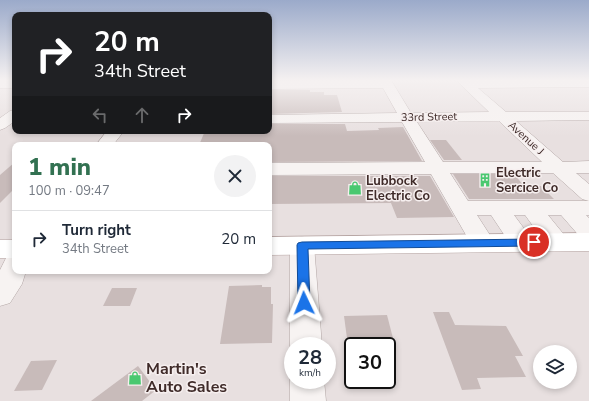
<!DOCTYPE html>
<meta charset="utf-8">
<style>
:root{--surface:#fff;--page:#f2f2f3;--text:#1f2937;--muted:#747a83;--line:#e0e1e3;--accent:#327151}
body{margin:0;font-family:"Nunito Sans",sans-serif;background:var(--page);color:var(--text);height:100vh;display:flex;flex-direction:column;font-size:15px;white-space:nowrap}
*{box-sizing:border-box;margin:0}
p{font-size:13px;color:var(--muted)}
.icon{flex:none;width:22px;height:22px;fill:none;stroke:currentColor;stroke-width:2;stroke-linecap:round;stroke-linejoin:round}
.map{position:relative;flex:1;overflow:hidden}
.details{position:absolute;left:12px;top:142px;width:260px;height:132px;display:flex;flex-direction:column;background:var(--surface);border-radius:8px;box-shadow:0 2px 6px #0003}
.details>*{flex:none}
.hud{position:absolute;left:12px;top:12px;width:260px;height:122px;border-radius:8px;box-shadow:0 2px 6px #0003;background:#202124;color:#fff;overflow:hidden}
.controls{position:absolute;left:533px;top:345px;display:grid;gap:8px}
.controls a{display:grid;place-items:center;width:44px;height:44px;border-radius:50%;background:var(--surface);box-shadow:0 2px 6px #0003;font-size:20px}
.speed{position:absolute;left:284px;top:337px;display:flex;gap:8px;font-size:20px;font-weight:700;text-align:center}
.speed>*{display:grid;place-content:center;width:52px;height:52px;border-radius:50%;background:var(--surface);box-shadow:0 2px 6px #0003;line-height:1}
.speed small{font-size:10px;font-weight:400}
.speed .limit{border:2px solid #111;border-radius:6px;background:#fff;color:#111}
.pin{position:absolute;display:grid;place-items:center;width:34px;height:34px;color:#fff;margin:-17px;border:2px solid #fff;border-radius:50%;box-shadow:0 1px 4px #0007}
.me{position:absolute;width:44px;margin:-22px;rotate:358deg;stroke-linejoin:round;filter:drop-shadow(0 0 3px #0008)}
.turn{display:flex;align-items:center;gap:14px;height:84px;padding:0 16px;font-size:18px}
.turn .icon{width:52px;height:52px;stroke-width:2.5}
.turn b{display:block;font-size:28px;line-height:34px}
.lanes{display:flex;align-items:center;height:38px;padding:0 16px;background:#0003;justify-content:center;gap:20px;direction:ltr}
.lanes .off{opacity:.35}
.round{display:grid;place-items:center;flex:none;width:42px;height:42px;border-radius:21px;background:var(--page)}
.summary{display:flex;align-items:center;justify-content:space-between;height:68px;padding:0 16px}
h1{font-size:24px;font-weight:800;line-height:30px;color:var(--accent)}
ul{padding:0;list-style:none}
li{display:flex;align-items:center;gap:12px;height:56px;padding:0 16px;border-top:1px solid var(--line)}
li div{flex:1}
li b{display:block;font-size:15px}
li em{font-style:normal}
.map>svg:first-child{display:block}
.building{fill:#c8bbba}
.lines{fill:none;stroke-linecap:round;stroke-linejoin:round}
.minor-casing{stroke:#b2a6a5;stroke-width:1}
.major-casing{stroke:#b3a19f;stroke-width:1}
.minor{fill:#f7f3f2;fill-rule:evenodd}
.major{fill:#fff;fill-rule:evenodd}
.route{fill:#1a73e8;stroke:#114b97}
.labels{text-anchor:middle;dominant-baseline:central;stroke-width:3;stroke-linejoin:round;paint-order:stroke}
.far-street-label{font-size:11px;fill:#3f2b29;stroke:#f6efef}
.poi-label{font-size:13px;font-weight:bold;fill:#3f2b29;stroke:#f6efef;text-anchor:start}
.near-poi-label{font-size:16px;font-weight:bold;fill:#3f2b29;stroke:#f6efef;text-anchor:start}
</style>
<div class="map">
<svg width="589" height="401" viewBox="0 0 589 401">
<rect width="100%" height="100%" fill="#e8e0e0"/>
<!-- building -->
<g class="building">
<path d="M269,90H310V92H324V95H337L342,112L269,114Z"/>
<path d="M269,124H345L347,131L379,130L378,128L403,127L422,161L269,162V145H199L205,131H269Z"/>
<path d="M430,140H446L462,160H444Z"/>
<path d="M15,162V188L0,203V175Z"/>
<path d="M453,174H514L524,186H541L554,199H469Z"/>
<path d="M269,176H430L454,217L397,218L391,203L269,204Z"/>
<path d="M262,285V287H271V304H273L272,343L220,344L229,286Z"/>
<path d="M112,288H137L130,306H103Z"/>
<path d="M433,312H449L455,325L506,326L523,356H515L526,377L477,378L481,389L462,390Z"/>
<path d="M387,315L395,346H348L344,316Z"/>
<path d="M57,360L42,390L14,391L31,361Z"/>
<path d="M138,366L156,390L142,401H91Z"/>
</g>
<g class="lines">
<!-- minor casing -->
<g class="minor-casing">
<g id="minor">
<rect x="0" y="80" width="15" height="8"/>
<path d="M391,80L411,113L489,112L456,80H589V87L478,88L506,112H589V120L516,121L563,162L589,161V173H576L589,184V201L582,199L553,173H450L468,201H589V215H586L589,218V240L581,238L561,215H548L570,242L567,248L558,250L549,248L525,215H514L534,242L531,248L522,250L513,248L491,215H477L495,243L492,249L483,251L474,249L431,174L269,175V163L425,162L402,122L269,123V115L397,113L383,88L269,89V81ZM499,121L542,162H443L417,122Z"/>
<path d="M15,110V121L5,128L0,130V118L10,111Z"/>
<path d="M107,131H124L113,145H96Z"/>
<path d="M302,237L311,239L314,245L322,346H293V352L290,346V245L293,239Z"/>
<path d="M15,255V271H26L22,284L10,303L0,306V270L6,258Z"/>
<path d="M293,373V380H324L326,401H290V380Z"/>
</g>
</g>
<!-- major casing -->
<g class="major-casing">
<g id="major">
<path d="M589,233V251L269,255V237Z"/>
<rect x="0" y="240" width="15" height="18"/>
</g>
</g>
<!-- minor -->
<use href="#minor" class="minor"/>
<!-- major -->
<use href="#major" class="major"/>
</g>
<!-- sky -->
<linearGradient id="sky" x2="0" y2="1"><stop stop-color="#9baaca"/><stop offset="0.59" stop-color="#f5f1f1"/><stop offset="1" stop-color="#f5f1f1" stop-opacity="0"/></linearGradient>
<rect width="589" height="136" fill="url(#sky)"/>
<!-- route -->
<path class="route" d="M534,239L537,240L539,242L537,245L534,246L308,249L310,303L308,306L304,308L300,306L298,303L297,245L298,243L302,242Z"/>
<!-- icons -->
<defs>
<g id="building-bare" transform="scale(1.08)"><path d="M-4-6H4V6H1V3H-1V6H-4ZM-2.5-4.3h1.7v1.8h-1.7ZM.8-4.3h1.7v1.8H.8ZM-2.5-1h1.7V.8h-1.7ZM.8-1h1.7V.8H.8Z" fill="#4ac870" stroke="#f6efef" stroke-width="2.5" paint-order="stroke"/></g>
<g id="shop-bare" transform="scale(1.08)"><path d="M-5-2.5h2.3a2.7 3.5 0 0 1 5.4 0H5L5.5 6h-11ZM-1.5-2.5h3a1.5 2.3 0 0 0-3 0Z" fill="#4ac870" stroke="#f6efef" stroke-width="2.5" paint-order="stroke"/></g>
</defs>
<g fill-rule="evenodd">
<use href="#building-bare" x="485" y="180"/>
<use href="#shop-bare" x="355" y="188"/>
<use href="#shop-bare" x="135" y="378"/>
</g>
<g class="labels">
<!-- far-street labels -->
<g class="far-street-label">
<text transform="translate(429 117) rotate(-1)">33rd Street</text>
<text transform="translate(526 138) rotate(42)">Avenue J</text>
</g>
<!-- poi labels -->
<g class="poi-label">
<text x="496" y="173">Electric<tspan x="496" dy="15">Sercice Co</tspan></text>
<text x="366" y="181">Lubbock<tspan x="366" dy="15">Electric Co</tspan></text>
</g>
<!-- near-poi labels -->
<g class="near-poi-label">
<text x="146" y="369">Martin's<tspan x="146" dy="18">Auto Sales</tspan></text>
</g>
</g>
</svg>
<div class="controls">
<a><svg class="icon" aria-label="layers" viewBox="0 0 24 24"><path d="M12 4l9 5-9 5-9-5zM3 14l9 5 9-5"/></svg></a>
</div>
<div class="speed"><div>28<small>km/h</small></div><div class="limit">30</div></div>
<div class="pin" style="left:534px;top:242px;background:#d93025"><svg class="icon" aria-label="arrive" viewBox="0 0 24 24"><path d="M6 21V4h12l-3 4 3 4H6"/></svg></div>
<svg class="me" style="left:304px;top:303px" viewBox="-20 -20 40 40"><path d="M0-17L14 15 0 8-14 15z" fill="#1a73e8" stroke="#fff" stroke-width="4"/></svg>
<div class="hud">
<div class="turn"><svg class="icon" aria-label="right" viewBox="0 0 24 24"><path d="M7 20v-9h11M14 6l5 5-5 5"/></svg><div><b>20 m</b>34th Street</div></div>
<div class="lanes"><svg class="icon off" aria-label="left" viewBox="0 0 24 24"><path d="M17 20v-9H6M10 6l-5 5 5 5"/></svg><svg class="icon off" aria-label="ahead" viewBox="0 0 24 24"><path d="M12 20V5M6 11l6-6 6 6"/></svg><svg class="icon" aria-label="right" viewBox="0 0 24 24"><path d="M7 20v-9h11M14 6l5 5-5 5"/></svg></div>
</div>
<section class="details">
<div class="summary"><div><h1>1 min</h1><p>100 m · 09:47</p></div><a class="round"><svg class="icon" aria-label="close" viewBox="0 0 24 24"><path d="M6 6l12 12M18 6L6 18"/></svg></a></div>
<ul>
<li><svg class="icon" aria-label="right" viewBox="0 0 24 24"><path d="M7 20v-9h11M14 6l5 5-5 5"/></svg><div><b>Turn right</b><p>34th Street</p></div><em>20 m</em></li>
</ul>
</section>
</div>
